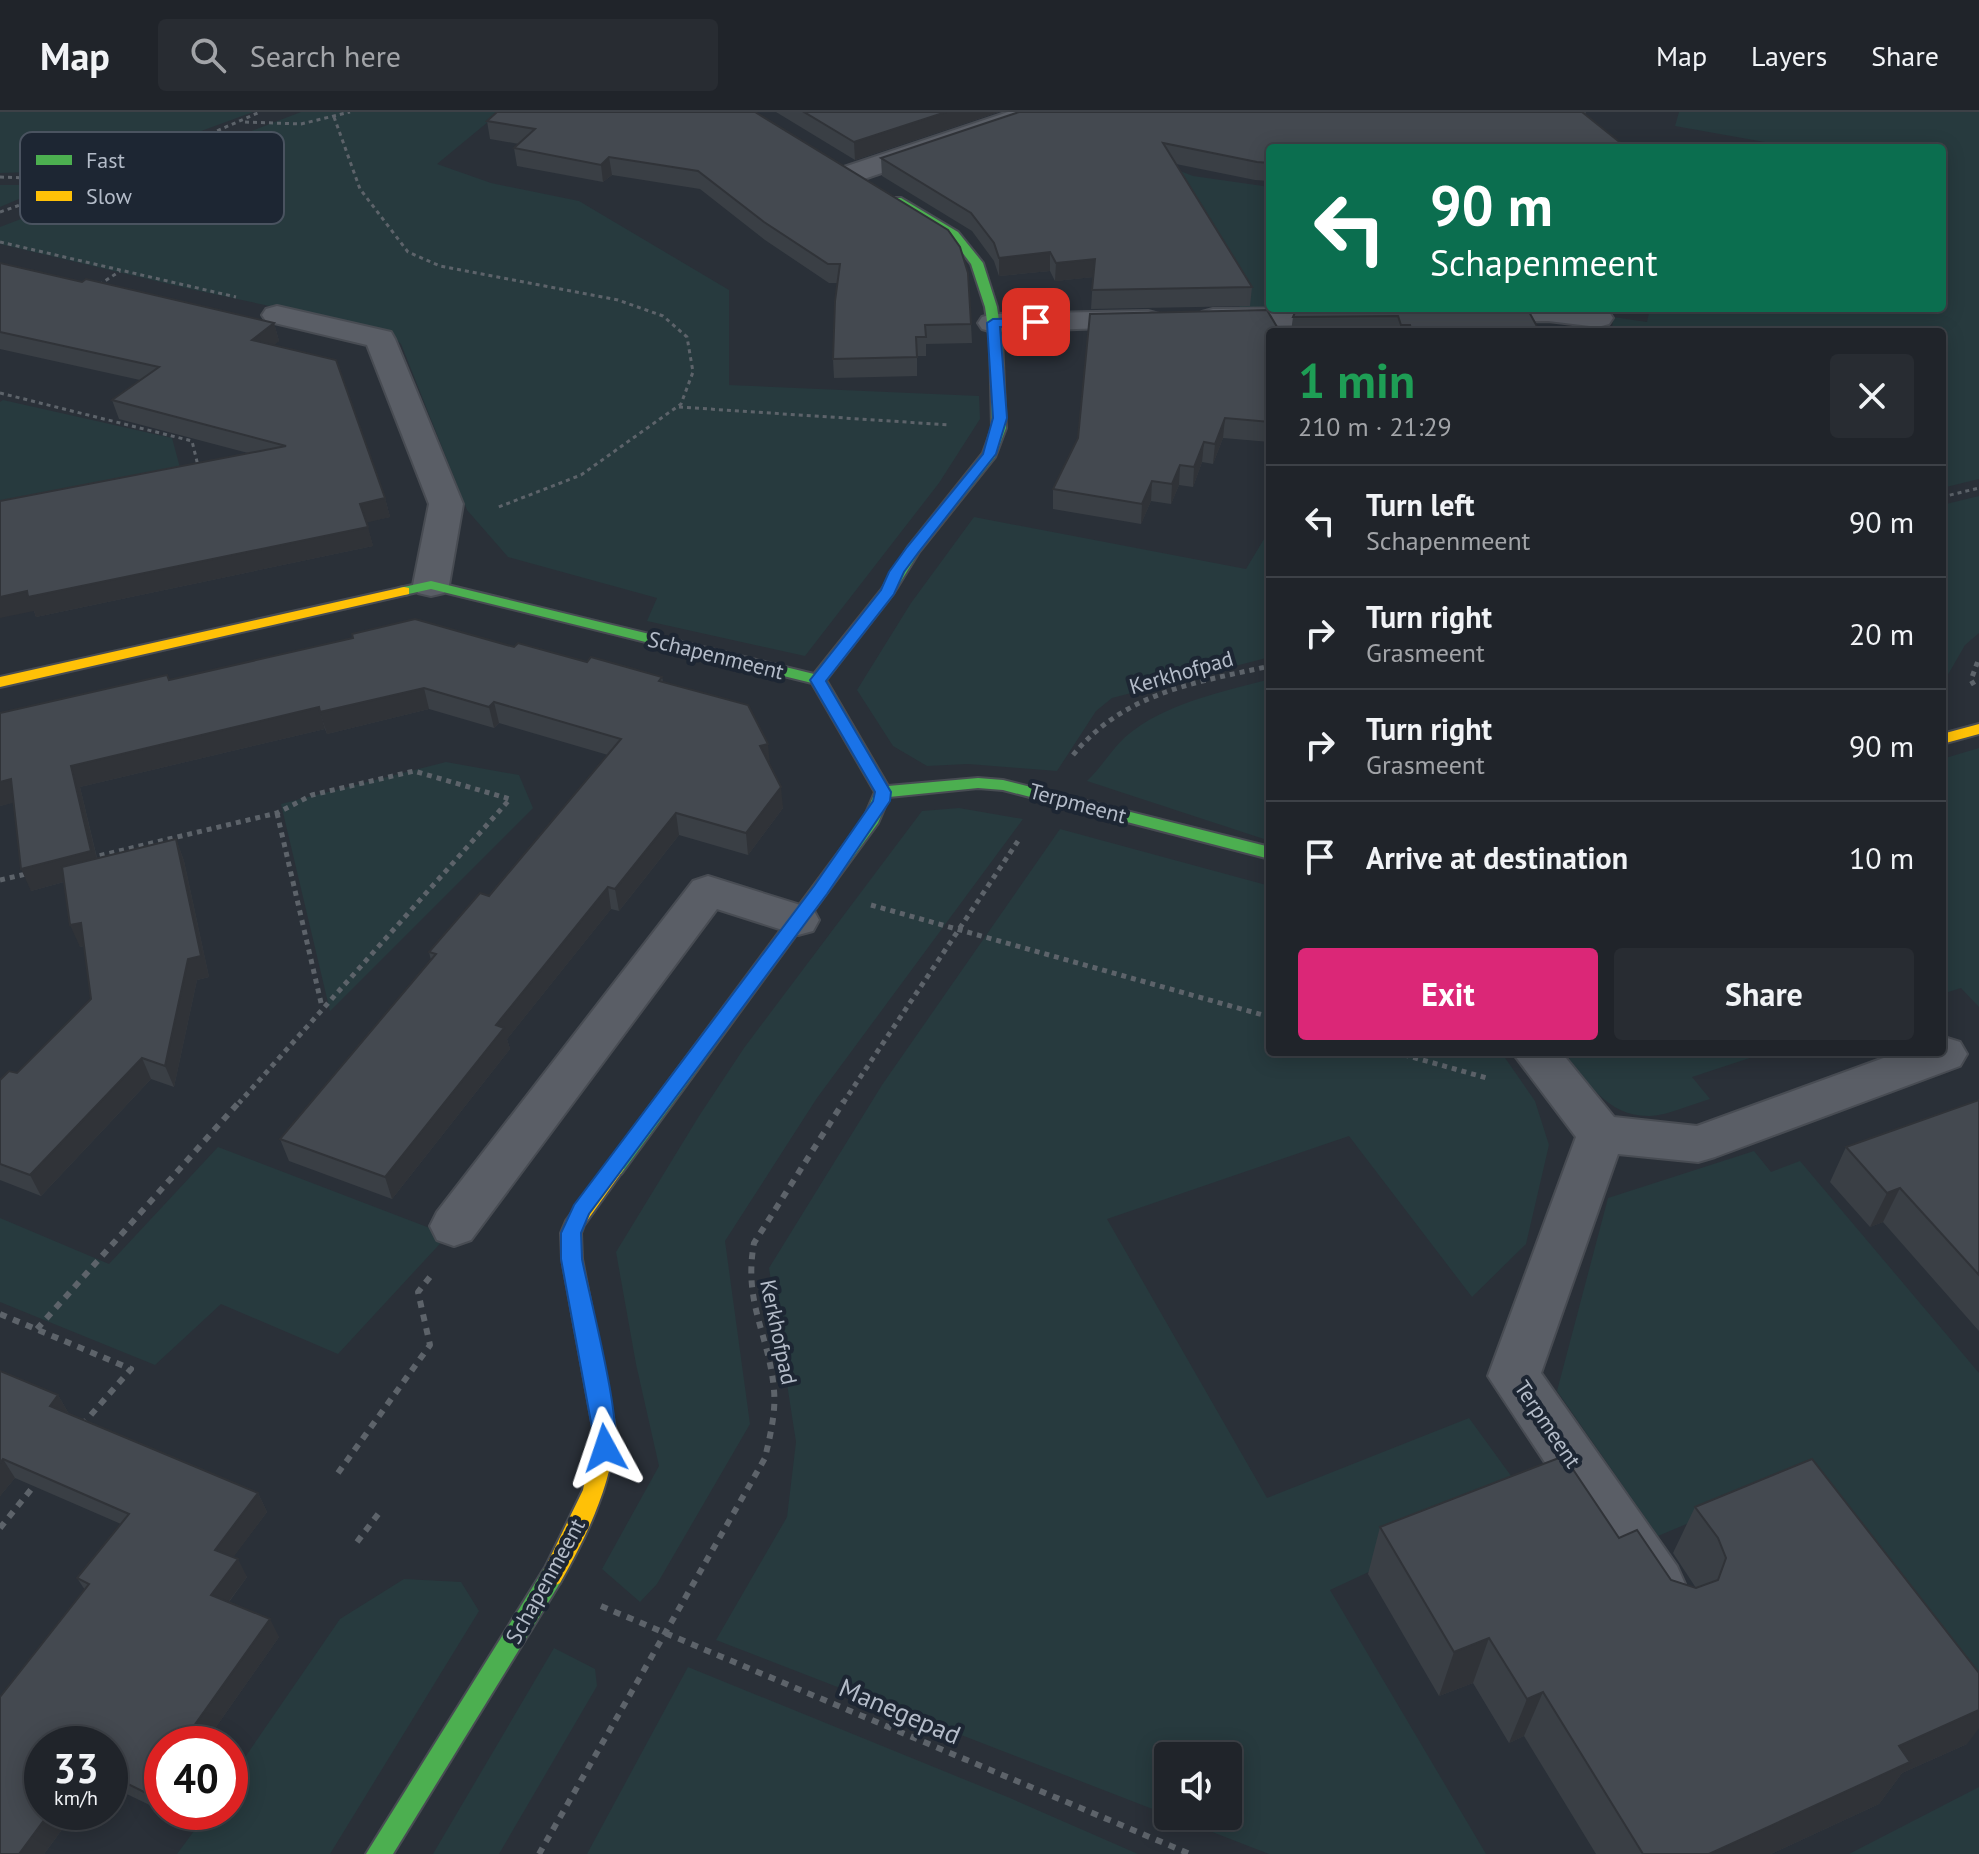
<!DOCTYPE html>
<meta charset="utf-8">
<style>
:root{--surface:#20242a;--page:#282c32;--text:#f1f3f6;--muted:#a2a4a8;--line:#3d4147;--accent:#db2777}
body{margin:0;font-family:"PT Sans",sans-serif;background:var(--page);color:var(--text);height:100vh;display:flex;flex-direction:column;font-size:30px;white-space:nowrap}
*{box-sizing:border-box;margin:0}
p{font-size:26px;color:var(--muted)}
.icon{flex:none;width:44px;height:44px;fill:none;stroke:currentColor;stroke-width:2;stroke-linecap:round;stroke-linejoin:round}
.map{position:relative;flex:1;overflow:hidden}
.drawer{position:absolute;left:1266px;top:216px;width:680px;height:728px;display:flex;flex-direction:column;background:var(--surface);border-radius:8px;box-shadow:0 4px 20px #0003,0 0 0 2px var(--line)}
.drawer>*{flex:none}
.banner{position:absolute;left:1266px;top:32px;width:680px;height:168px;border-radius:8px;box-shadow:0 4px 20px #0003,0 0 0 2px var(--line);background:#0b6e4f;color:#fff;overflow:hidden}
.controls{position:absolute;left:1154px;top:1630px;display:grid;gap:16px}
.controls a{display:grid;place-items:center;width:88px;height:88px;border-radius:8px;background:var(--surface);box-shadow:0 4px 20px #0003,0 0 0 2px var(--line);font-size:40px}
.speed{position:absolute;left:24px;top:1614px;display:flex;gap:16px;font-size:40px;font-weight:700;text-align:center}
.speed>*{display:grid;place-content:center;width:104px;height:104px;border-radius:50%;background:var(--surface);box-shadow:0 4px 20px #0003,0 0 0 2px var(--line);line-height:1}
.speed small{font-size:20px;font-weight:400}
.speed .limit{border:12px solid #d22;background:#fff;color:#111}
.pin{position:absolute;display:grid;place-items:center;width:68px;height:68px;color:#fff;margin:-34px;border-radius:16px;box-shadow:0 4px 12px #0006}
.me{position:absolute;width:88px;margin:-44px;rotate:355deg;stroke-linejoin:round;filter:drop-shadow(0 0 6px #0008)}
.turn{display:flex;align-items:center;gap:28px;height:168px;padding:0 32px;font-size:36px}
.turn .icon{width:104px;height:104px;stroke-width:2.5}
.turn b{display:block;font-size:56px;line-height:68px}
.round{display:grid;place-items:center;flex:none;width:84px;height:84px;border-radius:8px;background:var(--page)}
.head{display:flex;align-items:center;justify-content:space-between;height:136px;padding:0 32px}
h1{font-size:48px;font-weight:700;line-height:60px;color:#1e9e55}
.primary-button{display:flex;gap:16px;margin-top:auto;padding:16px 32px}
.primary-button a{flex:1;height:92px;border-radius:8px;background:var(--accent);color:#fff;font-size:32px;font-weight:700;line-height:92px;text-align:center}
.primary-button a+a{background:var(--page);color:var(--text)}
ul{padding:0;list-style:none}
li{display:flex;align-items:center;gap:24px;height:112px;padding:0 32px;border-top:2px solid var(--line)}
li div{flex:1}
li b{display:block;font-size:30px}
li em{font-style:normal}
header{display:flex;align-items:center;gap:48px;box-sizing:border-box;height:112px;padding:0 40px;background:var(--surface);border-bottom:2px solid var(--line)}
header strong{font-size:38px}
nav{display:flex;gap:44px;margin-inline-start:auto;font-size:28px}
.search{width:560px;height:72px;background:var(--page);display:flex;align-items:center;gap:20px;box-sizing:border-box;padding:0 28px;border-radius:8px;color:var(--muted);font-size:30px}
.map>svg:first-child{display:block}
.green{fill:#273a3e}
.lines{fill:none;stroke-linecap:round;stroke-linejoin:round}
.street-casing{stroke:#484c53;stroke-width:4}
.fast-casing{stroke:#484c53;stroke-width:4}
.slow-casing{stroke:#484c53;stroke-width:4}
.path-far2{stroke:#5d636a;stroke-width:3;stroke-dasharray:4 4;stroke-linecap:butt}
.path-far1{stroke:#5d636a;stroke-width:5;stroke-dasharray:5 5;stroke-linecap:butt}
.path{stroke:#5d636a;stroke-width:6;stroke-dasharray:7 7;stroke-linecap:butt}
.street{fill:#5a5e66;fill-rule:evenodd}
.fast{fill:#4caf50;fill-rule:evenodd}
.slow{fill:#ffc107;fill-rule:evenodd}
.wall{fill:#3a3f45}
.shaded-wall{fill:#303338}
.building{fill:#444950;stroke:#303338;stroke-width:2}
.route{fill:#1a73e8;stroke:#114b97;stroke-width:2}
.labels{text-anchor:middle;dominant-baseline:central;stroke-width:8;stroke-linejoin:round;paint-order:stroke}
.street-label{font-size:22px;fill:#b4bcc9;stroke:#1d2633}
.near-street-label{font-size:26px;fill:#b4bcc9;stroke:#1d2633}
.key{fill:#1d2633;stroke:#4a5360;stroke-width:2}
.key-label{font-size:22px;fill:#b4bcc9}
</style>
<header>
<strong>Map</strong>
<div class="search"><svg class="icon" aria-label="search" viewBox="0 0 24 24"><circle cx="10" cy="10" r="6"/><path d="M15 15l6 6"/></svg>Search here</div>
<nav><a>Map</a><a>Layers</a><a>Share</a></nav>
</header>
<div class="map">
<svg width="1979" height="1742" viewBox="0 0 1979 1742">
<rect width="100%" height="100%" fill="#2a3038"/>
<!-- green -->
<g class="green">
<path d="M0,0H253L95,58L0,61Z"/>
<path d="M301,0H500L437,52L491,71L579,89L729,178V273L979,284L980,307L939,371L805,544L647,509L657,486L508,445L467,398L401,232L387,219L190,177L0,132V115Z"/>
<path d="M1679,0H1979V367L1942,376V220H1612L1613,205L1647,210L1650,196H1942V36H1798L1675,14Z"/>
<path d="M1152,48L1193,64L1270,75V196L1288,197L1242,200L1225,164Z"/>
<path d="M0,73H52L0,95Z"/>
<path d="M3,288L172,326L183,367L0,402V290Z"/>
<path d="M1979,384V521L1965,533L1942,573V393Z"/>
<path d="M974,405L1246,457L1270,417V545L1112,586L1096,599L1057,659L968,652L927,654L893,634L857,578L911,491Z"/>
<path d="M1270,567V729L1087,669C1104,653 1114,632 1134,618C1171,590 1226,579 1270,567Z"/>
<path d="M1979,636V895L1961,876L1942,882V647Z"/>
<path d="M446,650L519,663L533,696L330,899L281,692Z"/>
<path d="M959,696L1023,707L817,986L725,1129L750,1312L657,1472L640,1490L602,1457L659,1354L636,1252L616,1140L699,1004L744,936L922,699Z"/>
<path d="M1060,717L1270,774V940H1501L1535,989L1549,1033L1526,1132L1472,1185L1349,1024L1107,1107L1267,1386L1469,1306L1527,1386L1330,1478L1486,1742H1269L1171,1704H1228V1644H1168V1703L716,1528L787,1405L796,1330L769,1156L882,973Z"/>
<path d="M1564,940H1768L1692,965L1710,987C1692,992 1669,1003 1650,1004C1608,1005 1587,970 1564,940Z"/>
<path d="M218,1035L448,1123L338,1242L221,1192L155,1253L0,1190V1106L109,1152Z"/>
<path d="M1754,1039L1771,1060L1800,1049L1979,1261V1602L1793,1367L1658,1424L1557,1279L1608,1086Z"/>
<path d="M404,1467L461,1470L479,1499L330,1742H177L208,1700H230V1667L340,1507Z"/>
<path d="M554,1536L595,1557L597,1574L499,1742H433Z"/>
<path d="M688,1555L1010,1686L1138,1742H587Z"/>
<path d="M1979,1675V1742H1849Z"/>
</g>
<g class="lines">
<!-- street casing -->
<g class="street-casing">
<g id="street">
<path d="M1008,0H1047L1043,6L864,67L854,69L844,67L840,61L844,55Z"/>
<path d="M277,194L391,220L395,227L463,392L449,473L444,481L431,484L418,481L413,473L429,392L367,233L266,209L262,203L266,197Z"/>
<path d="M1361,196L1367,203L1363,209L1352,212L1213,215L1202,212L1198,206L1202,200L1213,197Z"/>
<path d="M1457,196H1591L1609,200L1613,206L1609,212L1598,215L1548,209L1469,210L1458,207L1454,201Z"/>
<path d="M1148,199L1159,202L1163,208L1159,214L993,220L982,217L978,211L982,205L993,202Z"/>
<path d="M708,764L813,797L819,808L813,819L798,823L717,797L471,1128L454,1134L437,1128L430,1114L437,1100L693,769Z"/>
<path d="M1944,925L1960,930L1967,942L1960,954L1715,1045L1698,1050L1618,1042L1541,1261L1677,1454L1685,1472L1677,1490L1657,1498L1637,1490L1488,1264L1576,1025L1512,940H1561L1614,1005L1697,1014L1900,940H1942Z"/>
</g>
</g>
<!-- fast casing -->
<g class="fast-casing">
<g id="fast">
<path d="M893,86H901L958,120L983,151L997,195L1002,229L1006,316L995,345L919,440L893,482L826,568L888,674L978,666L1003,668L1270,735V747L1003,678L978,676L889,685L878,711L621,1062H607L604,1057L607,1052L864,706L875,680L812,571L431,477L404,483L397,479L399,476L431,469L814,562L882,477L908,435L983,341L992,316L990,229L985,195L971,152L950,124L893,90Z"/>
<path d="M552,1453L560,1457L563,1464L560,1471L393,1742H366L544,1457Z"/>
</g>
</g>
<!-- slow casing -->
<g class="slow-casing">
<g id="slow">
<path d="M404,475L409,476V482L0,575V565Z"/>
<path d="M1979,612V622L1942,632V622Z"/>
<path d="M614,1049L621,1052L624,1057L584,1113L581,1121L582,1147L616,1321C610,1376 587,1424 560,1471L552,1475L544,1471L541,1464L583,1378L594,1321L562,1147L561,1121L566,1109L607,1052Z"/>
</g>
</g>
<!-- path-far2 -->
<g class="path-far2">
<path d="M334,5L360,77L408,140L440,154L618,188L663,204L687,225L693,260L681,292L581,363L496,396"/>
<path d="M245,10L301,12L350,0"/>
<path d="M0,65L91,68"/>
<path d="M0,100L153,47L260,0"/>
<path d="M0,130L236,185"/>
<path d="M99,173L120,159"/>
<path d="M0,281L192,329L199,358"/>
<path d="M679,295L950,313"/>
<path d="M1942,385L1979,376"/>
</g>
<!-- path-far1 -->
<g class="path-far1">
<path d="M1974,573L1971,568L1979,546"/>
<path d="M1073,643C1125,580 1194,571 1270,554"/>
<path d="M277,701L322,895"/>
<path d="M90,746L277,701L312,683L414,659L510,687L239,991"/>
<path d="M0,768L26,762"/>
<path d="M871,793L1270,905"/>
<path d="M1394,940L1487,966"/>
<path d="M843,991L1020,726"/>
</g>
<!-- path -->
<g class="path">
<path d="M0,1202L131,1257L83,1312"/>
<path d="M37,1217L240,989"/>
<path d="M338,1361L430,1233L418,1180L433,1161"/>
<path d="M0,1416L37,1370"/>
<path d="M357,1430L382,1397"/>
<path d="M601,1494L1190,1742"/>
<path d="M539,1742L765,1346C770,1324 776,1301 774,1278C769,1222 743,1191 754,1131L844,989"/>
</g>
<!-- street -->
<use href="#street" class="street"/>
<!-- fast -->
<use href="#fast" class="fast"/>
<!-- slow -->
<use href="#slow" class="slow"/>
</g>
<!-- wall -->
<g class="wall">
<path d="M755,0L971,212L972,231L926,232V244H917V264L834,266L833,247L838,171H829L765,128L700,77L612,63L603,70L517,54L514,36L519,32L490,27L487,9Z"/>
<path d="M776,0H999L855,48Z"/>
<path d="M1019,0H1586L1585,3L1270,36V69L1255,68L1176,52L1252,175L1250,194L1091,197L1093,165L1055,169L1050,159L999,164L994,149L972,119L882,64L881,46Z"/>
<path d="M0,151L82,170L274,211L279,229L273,233L385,386L390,405L366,410L373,434L36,505L34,499L248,341L119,307L112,288L140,268L0,237Z"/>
<path d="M1383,196L1540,220H1291L1293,205Z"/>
<path d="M1270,220V330L1223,326L1213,352L1202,350L1193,375L1179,373L1171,392L1151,389L1141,412L1053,397V377Z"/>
<path d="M514,535L662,565L663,570L770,654L783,696L748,743L679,723L619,799L611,797L507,927L510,937L392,1087L289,1049L280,1027L431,848L429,840L489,784L608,643L499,611L494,616L429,597L327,622L325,617L80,675L97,746L176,727L184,749L209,865L197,868L174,975L151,967L41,1084L0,1068V968L17,961L91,887L84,834L80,835L64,770L31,779L14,690L0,694V601L169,568Z"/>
<path d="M1979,988V1219L1883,1110L1870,1115L1830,1070L1846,1035Z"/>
<path d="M0,1259L58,1283L69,1302L258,1381L267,1400L233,1445L247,1465L229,1490L279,1525L204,1632H162L158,1697L110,1674V1632H42L75,1700L44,1742H0L85,1478L77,1466L121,1412L15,1366L0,1384Z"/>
<path d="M1695,1395L1967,1632L1902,1661L1879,1692L1771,1742H1596L1524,1624L1509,1631L1473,1571L1439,1584L1368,1462L1380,1415L1619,1426L1671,1468L1696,1476L1673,1441Z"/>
</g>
<!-- shaded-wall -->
<g class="shaded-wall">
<path d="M946,0H999L855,48L854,30Z"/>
<path d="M609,45L612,63L603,70L601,53Z"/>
<path d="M1050,140V159L999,164V146Z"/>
<path d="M1095,147L1094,165L1055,169L1056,151Z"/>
<path d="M274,211L279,229L257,247L252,228Z"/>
<path d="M1225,306L1223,326L1213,352L1215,332Z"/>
<path d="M1204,330L1202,350L1193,375L1194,355Z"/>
<path d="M1180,353L1179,373L1171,392L1172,372Z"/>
<path d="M1152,369L1151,389L1141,412L1142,392Z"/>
<path d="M385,386L390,405L365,411L360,392Z"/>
<path d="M368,415L373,434L36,505L34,499L0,506V485Z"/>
<path d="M424,576L429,597L327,622L320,600Z"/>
<path d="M494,590L499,611L494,616L489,595Z"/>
<path d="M319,595L325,617L80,675L100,760L31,779L21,757L71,654Z"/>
<path d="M768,632L770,653L760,634Z"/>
<path d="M11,667L21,689L0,694V670Z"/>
<path d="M781,675L783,696L748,743L746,721Z"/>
<path d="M676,701L679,723L619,799L615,777Z"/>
<path d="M176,727L184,749L209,865L197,868L174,975L165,954Z"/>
<path d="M608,775L611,797L507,927L510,937L392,1087L385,1065L496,913Z"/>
<path d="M81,811L90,832L80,835L70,813Z"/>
<path d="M142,946L151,967L41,1084L30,1063Z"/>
<path d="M1900,1076L1883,1110L1870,1115L1887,1081Z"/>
<path d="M58,1283L69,1302L50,1294Z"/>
<path d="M3,1347L15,1366L0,1384V1351Z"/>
<path d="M258,1381L267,1400L225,1456L215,1438Z"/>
<path d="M238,1447L247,1465L221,1500L211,1483Z"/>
<path d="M270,1507L279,1525L204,1632H181Z"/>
<path d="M1489,1526L1473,1571L1439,1584L1454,1540Z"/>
<path d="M1543,1580L1524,1624L1509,1631L1527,1587Z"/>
<path d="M1979,1598V1616L1967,1632L1902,1661L1879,1692L1771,1742H1709L1899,1634Z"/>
<path d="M162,1659V1691L158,1697L146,1681Z"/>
<path d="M50,1700H75L44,1742H19Z"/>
</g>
<!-- building -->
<g class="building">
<path d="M497,0H755L948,118L960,135L968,161L971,212L925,213L926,225H916L917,245L833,247L835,189L840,152H828L764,110L698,59L609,45L601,53L514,36L535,17L487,9Z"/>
<path d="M804,0H946L854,30Z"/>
<path d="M1019,0H1582L1627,36H1270V51L1257,50L1163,31L1252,175L1092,178L1095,147L1056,151L1050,140L999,146L994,131L971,101L881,46Z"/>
<path d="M0,151L82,170L86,167L274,211L252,228L336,248L385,386L360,392L368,415L28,485L27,479L0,485V389L286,334L112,288L159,255L0,220Z"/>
<path d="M1383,196H1527L1540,220H1412L1410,213H1401L1398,204L1293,205L1296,198Z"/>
<path d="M1267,198L1280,220H1270V310L1225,306L1215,332L1204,330L1194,355L1180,353L1172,372L1152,369L1142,392L1053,377L1078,326L1090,202Z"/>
<path d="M415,507L514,535L518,531L587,550L591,545L662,565L659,569L748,593L768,632L760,634L781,675L746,721L676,701L615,777L608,775L496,913L504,916L385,1065L280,1027L436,842L429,840L480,781L489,784L621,627L494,590L489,595L424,576L320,600L319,595L71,654L91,739L21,757L11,667L0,670V601L167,563L169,568L353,526L352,522Z"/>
<path d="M176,727L201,844L188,847L165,954L142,946L30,1063L0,1052V968L9,959L17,961L91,887L81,811L70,813L62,755Z"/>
<path d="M1979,988V1163L1900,1076L1887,1081L1846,1035Z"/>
<path d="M0,1259L58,1283L50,1294L258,1381L215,1438L238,1447L211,1483L270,1507L181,1632H162V1659L146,1681L110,1663V1632H42V1700H50L19,1742H0V1585L89,1472L77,1466L129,1402L3,1347L0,1351Z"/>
<path d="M1564,1344L1619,1426L1637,1418L1671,1468L1696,1476L1718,1468L1726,1446L1718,1426L1695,1395L1812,1347L1979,1561V1598L1899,1634L1910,1650L1709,1742H1643L1543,1580L1527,1587L1489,1526L1454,1540L1380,1415Z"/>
</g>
<!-- route -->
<path class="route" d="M993,207L1036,206L1043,210L1036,214L1000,215L1007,306L996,342L918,441L904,460L894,482L826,569L891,680L890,689L827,782L589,1102L581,1121L582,1147C589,1183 625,1317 613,1343L605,1346L597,1343L561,1147V1121L574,1093L814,774L873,689L875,680L810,568L881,478L889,460L907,435L983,342L993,306L987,211Z"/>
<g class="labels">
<!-- street labels -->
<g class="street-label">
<text transform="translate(716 543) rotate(14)">Schapenmeent</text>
<text transform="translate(1181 560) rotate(-16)">Kerkhofpad</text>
<text transform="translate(1078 691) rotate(15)">Terpmeent</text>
<text transform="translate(779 1220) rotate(78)">Kerkhofpad</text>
<text transform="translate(1548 1312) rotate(56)">Terpmeent</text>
<text transform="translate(545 1469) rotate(-61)">Schapenmeent</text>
</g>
<!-- near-street labels -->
<g class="near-street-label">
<text transform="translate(900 1599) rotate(23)">Manegepad</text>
</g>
</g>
<!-- legend -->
<rect x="20" y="20" width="264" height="92" rx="12" class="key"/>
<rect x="36" y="43" width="36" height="10" fill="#4caf50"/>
<rect x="36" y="79" width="36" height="10" fill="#ffc107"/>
<g class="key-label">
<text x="86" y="56">Fast</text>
<text x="86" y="92">Slow</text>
</g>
</svg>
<div class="controls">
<a><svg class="icon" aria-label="sound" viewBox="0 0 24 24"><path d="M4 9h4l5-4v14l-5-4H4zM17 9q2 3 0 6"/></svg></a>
</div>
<div class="speed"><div>33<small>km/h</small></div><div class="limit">40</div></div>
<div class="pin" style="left:1036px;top:210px;background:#d93025"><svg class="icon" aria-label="arrive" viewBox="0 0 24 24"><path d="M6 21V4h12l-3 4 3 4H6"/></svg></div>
<svg class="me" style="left:605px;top:1336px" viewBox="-20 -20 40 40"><path d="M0-17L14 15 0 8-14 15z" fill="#1a73e8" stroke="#fff" stroke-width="4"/></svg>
<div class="banner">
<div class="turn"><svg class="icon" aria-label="left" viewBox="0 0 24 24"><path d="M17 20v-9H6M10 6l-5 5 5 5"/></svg><div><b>90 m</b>Schapenmeent</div></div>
</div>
<section class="drawer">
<div class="head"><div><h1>1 min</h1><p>210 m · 21:29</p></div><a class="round"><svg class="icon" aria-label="close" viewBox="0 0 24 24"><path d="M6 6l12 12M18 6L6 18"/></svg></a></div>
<ul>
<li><svg class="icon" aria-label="left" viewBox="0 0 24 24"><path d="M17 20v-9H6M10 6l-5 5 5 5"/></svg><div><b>Turn left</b><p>Schapenmeent</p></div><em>90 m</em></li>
<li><svg class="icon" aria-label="right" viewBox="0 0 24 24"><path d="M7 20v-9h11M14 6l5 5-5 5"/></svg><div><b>Turn right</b><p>Grasmeent</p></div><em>20 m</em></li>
<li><svg class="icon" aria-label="right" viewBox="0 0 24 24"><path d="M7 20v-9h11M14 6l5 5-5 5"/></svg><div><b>Turn right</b><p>Grasmeent</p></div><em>90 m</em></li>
<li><svg class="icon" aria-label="arrive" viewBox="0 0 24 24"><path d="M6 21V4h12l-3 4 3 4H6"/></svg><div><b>Arrive at destination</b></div><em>10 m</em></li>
</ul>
<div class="primary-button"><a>Exit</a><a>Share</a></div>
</section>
</div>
